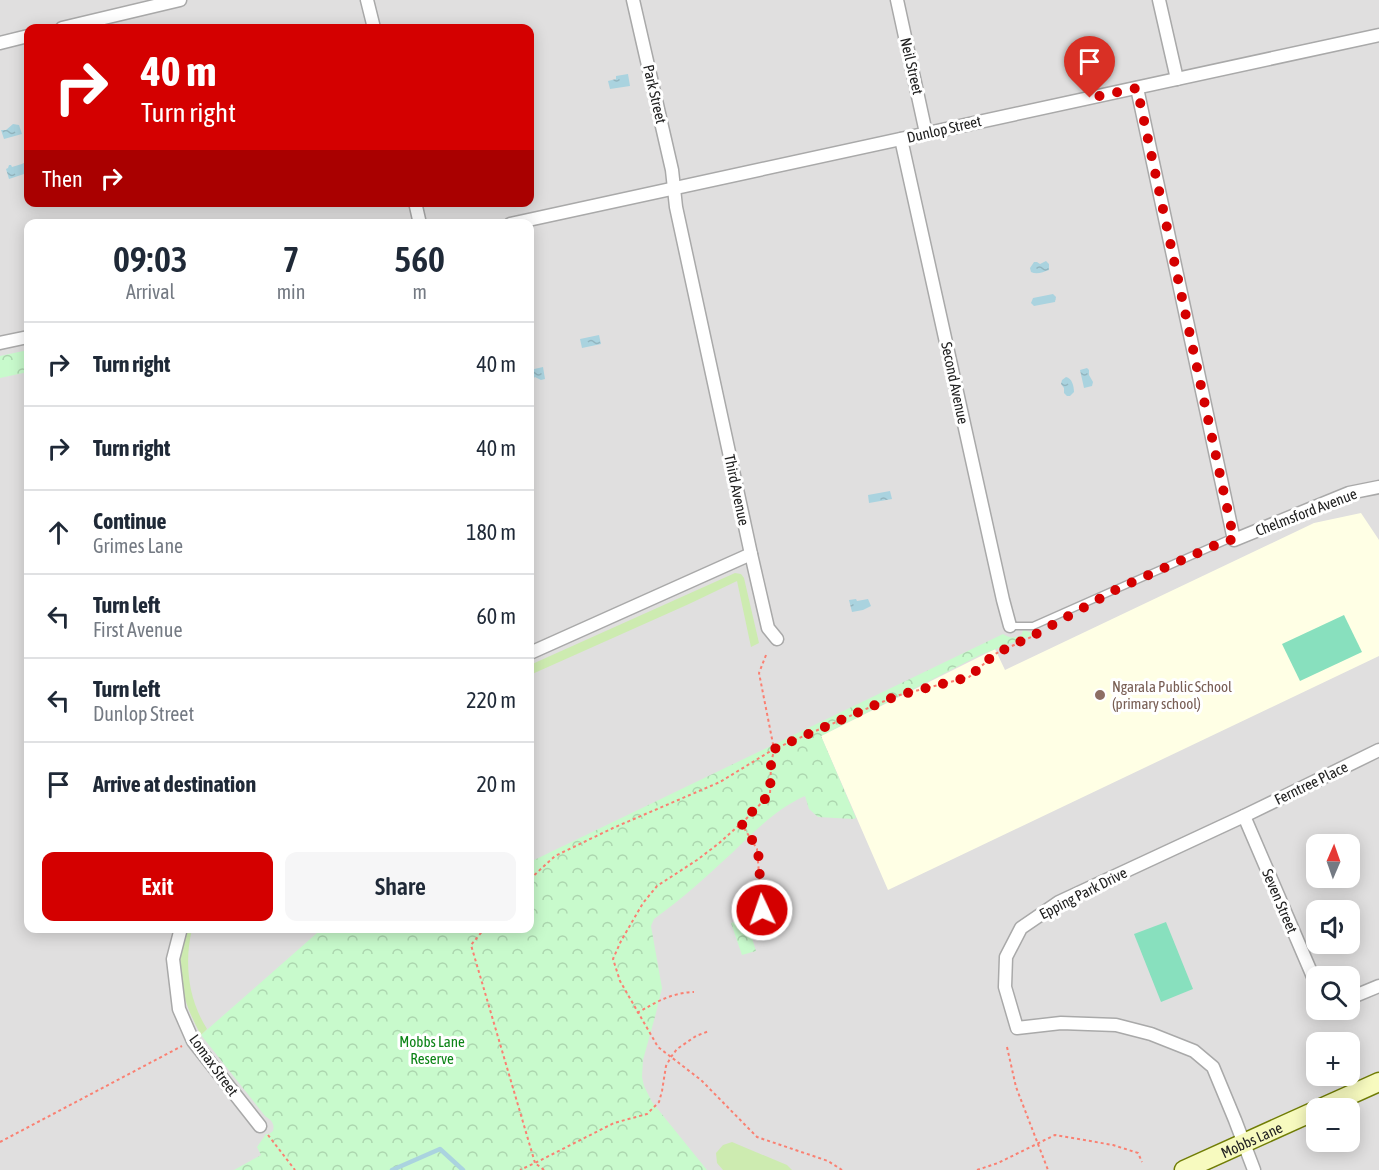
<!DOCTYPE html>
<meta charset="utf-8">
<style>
:root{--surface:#fff;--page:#f6f6f7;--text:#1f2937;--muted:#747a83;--line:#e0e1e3;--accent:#d40000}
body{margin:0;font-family:"Asap Condensed",sans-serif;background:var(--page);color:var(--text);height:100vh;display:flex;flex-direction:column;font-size:22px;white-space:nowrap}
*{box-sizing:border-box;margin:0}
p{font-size:20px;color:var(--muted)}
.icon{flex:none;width:33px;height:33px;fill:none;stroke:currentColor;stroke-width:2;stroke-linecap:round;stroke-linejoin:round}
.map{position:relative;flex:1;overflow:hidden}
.drawer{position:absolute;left:24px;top:219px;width:510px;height:714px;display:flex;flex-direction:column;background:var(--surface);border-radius:12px;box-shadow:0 3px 15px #0003}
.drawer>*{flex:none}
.guide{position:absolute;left:24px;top:24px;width:510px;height:183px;border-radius:12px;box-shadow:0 3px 15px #0003;background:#d40000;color:#fff;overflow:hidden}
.needle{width:39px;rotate:2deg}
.fabs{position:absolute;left:1306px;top:834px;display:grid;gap:12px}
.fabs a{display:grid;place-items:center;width:54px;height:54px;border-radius:12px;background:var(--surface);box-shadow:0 3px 15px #0003;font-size:30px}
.pin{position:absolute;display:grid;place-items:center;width:51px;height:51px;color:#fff;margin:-62px -26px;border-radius:50% 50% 50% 0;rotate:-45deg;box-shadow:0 0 6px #0007}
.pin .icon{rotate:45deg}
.me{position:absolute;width:66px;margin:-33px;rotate:357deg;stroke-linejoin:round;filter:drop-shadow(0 0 4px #0008)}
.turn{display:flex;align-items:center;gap:21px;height:126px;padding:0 18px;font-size:27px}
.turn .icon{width:78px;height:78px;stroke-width:2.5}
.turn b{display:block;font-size:42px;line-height:51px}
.then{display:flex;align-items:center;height:57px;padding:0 18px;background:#0003;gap:12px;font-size:22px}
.eta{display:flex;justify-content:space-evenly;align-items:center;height:102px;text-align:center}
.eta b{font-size:36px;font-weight:600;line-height:42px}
.button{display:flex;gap:12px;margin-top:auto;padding:12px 18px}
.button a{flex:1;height:69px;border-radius:12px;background:var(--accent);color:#fff;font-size:24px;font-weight:600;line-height:69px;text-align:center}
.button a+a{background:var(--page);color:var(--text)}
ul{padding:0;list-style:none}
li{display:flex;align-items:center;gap:18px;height:84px;padding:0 18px;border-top:2px solid var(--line)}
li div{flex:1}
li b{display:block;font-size:22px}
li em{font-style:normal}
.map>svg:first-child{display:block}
.residential{fill:#e0dfdf;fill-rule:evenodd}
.education{fill:#ffffe5}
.grass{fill:#cdebb0}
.park{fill:url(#park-crowns)}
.pitch{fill:#88e0be}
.water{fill:url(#water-ripples)}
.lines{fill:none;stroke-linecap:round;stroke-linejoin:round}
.stream{stroke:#aad3df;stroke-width:4.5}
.lane-casing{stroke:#a9a9a9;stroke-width:9}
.street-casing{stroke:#a9a9a9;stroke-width:15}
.secondary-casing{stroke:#707d05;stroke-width:21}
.path{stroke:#fa8072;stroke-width:2;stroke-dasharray:3 3;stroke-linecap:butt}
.lane{stroke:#fff;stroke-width:6}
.street{stroke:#fff;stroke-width:12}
.secondary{stroke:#f7fabf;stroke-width:18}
.route{stroke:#d40000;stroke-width:10;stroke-dasharray:0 18}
.education-dot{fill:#8d6e63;stroke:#fff;stroke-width:2}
.labels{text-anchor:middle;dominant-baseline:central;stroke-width:6;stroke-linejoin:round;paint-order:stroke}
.street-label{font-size:15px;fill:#222;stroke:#fff}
.education-label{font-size:15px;fill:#785e54;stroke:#fff;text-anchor:start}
.park-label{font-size:15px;fill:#0c8416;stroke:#fff}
</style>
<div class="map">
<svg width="1379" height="1170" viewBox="0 0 1379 1170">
<defs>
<pattern id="park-crowns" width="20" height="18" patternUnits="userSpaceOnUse" patternTransform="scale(1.5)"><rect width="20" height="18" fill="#c8facc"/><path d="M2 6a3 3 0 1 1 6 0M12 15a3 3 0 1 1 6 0" fill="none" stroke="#acd6af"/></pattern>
<pattern id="water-ripples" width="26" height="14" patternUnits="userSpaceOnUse" patternTransform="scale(1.5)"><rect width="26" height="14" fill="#aad3df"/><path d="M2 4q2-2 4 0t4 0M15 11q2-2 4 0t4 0" fill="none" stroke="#92b5bf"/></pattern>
</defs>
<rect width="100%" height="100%" fill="#f2efe9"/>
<!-- residential -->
<path class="residential" d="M0,0H1379V1170H0ZM28,28H530V202H28ZM28,224H530V928H28ZM1317,844H1350V878H1317ZM1317,910H1350V944H1317ZM1317,976H1350V1010H1317ZM1317,1042H1350V1076H1317ZM1317,1108H1350V1142H1317Z"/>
<!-- education -->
<path class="education" d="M1361,513L1379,540V656L888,890L821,736L995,649L1005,670L1314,523Z"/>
<!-- grass -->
<g class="grass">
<path d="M735,573L741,574L744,578L759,643L751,647L737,581L689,604L530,675V665Z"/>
<path d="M183,929H192C184,963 188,999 207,1029L201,1035C180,997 176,971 183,929Z"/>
<path d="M732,1142L787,1165L792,1170H723L717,1163L716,1153L723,1145Z"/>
</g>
<!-- park -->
<g class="park">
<path d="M28,350V372L0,378V356Z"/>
<path d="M1023,630L1036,634L980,655L821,736L856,818L853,819L818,817L809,809L805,796C776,809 755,831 732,853C707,876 682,899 654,919L651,926L662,988L656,1013L643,1060L642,1077L644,1086L652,1102L707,1170H234L261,1155L257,1147L266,1134H269L273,1131C275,1123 271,1120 265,1116L201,1035L317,933L327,928H530V862L1003,634C1009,638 1016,639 1022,634Z"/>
<path d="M757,914L763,931L751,935L756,951L742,955L731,923Z"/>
</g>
<!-- pitch -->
<g class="pitch">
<path d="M1344,615L1362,652L1300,681L1282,644Z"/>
<path d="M1166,922L1193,989L1161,1002L1134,934Z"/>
</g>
<!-- water -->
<g class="water">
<path d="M1085,49H1088L1089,56L1088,59L1084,60L1077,58L1073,61L1070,59L1069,53L1071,51Z"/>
<path d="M628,74L630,86L610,89L608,81L616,79V76Z"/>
<path d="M13,124L19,125L22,134L4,139L1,130H6Z"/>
<path d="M25,163L27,173L9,179L6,169L8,168L9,165H11L12,167Z"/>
<path d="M1046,261L1049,264V270C1043,272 1037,275 1031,272L1030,268L1034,262H1037L1040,264Z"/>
<path d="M1053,294L1056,297L1055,302L1034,306L1031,303L1033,298Z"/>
<path d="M599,335L601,344L582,348L580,339Z"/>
<path d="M543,367L545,379L541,380L535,377L530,381V370Z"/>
<path d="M1087,368L1089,370V375L1093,382L1092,386L1084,388L1080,370Z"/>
<path d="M1066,377C1072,378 1074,386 1074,392L1070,396H1067L1064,393V388L1061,384L1062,380Z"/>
<path d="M890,491L892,499L869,503L868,495Z"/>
<path d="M856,599L857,601L868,599L871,606L863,610L852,612L849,600Z"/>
</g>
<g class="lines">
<!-- stream -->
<path class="stream" d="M392,1170L440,1149L463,1170"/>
<!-- lane casing -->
<g class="lane-casing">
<path id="lane" d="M1010,626H1033L1227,540H1234"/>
</g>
<!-- street casing -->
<g class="street-casing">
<g id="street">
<path d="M367,0L374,28"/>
<path d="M633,0L672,170L676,207L751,554L768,628L777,639"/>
<path d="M897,0L926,133"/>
<path d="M1159,0L1177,79"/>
<path d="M62,28L180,0"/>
<path d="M0,43L28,36"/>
<path d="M1137,88L1234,540L1349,493L1379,487"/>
<path d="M901,139L1003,600L1010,626"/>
<path d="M415,202L420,224"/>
<path d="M510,224L1379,35"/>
<path d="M0,343L28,337"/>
<path d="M530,653L751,554"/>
<path d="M1244,816L1317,986"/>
<path d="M181,928L173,959L179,1009L193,1041L260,1126"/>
<path d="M1350,998L1379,986"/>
<path d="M1254,1170L1235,1120L1213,1067L1194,1051L1151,1034L1116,1025L1061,1023L1017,1028L1005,987L1006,957L1021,928L1059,902L1244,816L1379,750"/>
</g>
</g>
<!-- secondary casing -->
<g class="secondary-casing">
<g id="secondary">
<path d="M1321,1108L1379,1082"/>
<path id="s1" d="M1184,1170L1317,1110"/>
</g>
</g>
<!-- path -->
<g class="path">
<path d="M766,655L759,673L774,749L771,765L770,794L746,819L718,844L697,860L657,886L643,903L621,941L613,959L620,981L658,1047L701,1080L757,1137L828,1161L842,1170"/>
<path d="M741,823L757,849L762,910L758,916"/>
<path d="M530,879L555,856L613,828L720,782L774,749L896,696L969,677L995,654L1031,637"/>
<path d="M485,928L471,945L535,1163L520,1170"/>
<path d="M637,1013C657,1002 670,993 694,992"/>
<path d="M1007,1047L1016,1087L1048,1170"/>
<path d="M268,1135L295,1170"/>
<path d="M0,1142L182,1046"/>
<path d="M544,1170L535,1163L614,1123L647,1114L659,1102L662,1091L666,1066L671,1057L677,1049L696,1036L709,1031"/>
<path d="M977,1170L998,1163L1055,1135L1113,1145L1138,1153L1142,1162"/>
</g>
<!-- lane -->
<use href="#lane" class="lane"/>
<!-- street -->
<use href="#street" class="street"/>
<!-- secondary -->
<use href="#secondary" class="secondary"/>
</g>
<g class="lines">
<!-- route -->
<path class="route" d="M762,910L758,849L741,823L770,794L771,765L774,749L896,696L969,677L995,654L1036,634L1117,589L1227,540H1234L1137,88L1090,98"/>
</g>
<!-- markers -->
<circle class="education-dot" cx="1100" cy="695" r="6"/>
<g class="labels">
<!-- street labels -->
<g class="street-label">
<text transform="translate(912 66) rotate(77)">Neil Street</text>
<text transform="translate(655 94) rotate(77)">Park Street</text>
<text transform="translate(944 129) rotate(-13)">Dunlop Street</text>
<text transform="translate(955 383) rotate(78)">Second Avenue</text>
<text transform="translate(737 490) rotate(78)">Third Avenue</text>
<text transform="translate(1306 512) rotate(-21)">Chelmsford Avenue</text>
<text transform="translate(1311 783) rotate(-26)">Ferntree Place</text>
<text transform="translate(1083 893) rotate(-27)">Epping Park Drive</text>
<text transform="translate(1280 901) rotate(67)">Seven Street</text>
<text transform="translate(214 1065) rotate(54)">Lomax Street</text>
<text stroke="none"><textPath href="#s1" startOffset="74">Mobbs Lane</textPath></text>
</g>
<!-- education labels -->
<g class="education-label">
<text x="1112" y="686">Ngarala Public School<tspan x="1112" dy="17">(primary school)</tspan></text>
</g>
<!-- park labels -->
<g class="park-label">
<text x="432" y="1041">Mobbs Lane<tspan x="432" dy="17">Reserve</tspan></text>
</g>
</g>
</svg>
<div class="fabs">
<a><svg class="needle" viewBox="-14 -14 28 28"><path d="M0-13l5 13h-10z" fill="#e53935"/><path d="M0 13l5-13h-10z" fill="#747a83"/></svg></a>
<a><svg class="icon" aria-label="sound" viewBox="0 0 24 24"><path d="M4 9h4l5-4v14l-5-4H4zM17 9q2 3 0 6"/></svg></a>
<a><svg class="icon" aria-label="search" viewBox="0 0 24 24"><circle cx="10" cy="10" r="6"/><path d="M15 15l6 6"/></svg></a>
<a>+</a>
<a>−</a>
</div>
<div class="pin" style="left:1090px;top:98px;background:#d93025"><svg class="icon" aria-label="arrive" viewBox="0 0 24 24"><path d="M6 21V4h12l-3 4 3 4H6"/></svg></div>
<svg class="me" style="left:762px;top:910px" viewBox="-20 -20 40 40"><circle r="17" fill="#d40000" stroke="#fff" stroke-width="3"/><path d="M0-11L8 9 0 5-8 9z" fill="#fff"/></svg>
<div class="guide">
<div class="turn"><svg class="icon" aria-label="right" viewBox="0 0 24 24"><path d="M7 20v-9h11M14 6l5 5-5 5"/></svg><div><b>40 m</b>Turn right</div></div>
<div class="then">Then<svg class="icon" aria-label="right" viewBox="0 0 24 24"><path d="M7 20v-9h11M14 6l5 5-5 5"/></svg></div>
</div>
<section class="drawer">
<div class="eta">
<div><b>09:03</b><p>Arrival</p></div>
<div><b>7</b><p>min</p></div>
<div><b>560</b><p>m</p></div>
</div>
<ul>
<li><svg class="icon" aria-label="right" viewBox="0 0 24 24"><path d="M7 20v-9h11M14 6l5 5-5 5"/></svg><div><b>Turn right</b></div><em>40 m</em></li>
<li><svg class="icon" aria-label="right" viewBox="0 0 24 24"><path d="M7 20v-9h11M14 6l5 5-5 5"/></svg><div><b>Turn right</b></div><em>40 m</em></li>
<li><svg class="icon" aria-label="ahead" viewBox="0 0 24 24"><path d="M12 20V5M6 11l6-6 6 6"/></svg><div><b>Continue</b><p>Grimes Lane</p></div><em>180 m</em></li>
<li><svg class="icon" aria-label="left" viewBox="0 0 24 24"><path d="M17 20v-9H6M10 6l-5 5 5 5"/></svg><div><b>Turn left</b><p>First Avenue</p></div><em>60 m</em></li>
<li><svg class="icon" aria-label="left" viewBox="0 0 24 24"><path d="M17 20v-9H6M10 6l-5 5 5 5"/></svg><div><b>Turn left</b><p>Dunlop Street</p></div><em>220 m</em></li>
<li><svg class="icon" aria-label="arrive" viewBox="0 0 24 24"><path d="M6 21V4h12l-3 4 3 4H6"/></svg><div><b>Arrive at destination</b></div><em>20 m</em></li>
</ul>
<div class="button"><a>Exit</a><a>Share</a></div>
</section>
</div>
